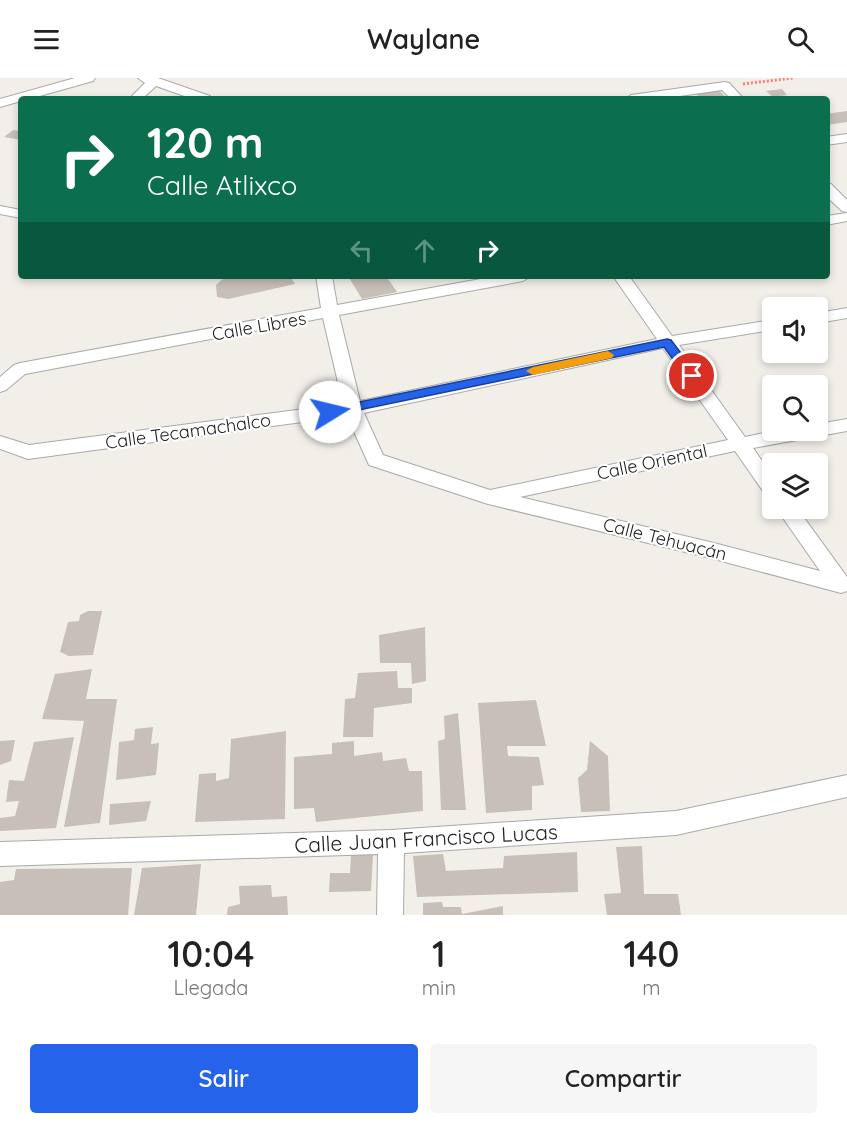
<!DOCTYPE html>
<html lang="es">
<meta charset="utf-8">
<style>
:root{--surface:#fff;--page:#f6f6f6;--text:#222;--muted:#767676;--accent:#2563eb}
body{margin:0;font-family:Quicksand,sans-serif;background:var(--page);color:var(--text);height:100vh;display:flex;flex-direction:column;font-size:22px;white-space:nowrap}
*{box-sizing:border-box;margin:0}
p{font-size:20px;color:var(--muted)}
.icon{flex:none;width:33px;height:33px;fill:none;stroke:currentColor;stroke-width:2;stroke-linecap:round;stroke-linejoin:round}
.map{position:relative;height:837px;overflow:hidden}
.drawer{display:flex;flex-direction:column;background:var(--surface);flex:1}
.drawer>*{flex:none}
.hud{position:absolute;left:18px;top:18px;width:812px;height:183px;border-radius:6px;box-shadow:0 3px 9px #0003;background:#0b6e4f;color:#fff;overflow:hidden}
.tools{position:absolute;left:762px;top:219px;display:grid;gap:12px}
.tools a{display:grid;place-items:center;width:66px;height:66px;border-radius:6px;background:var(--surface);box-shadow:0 3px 9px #0003;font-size:30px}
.pin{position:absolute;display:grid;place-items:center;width:51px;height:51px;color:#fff;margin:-26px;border:3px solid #fff;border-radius:50%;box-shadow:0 2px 6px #0007}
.me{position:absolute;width:66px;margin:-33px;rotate:81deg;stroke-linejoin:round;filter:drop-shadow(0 0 4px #0008)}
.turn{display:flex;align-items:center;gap:21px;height:126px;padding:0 30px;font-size:27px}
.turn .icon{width:78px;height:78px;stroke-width:2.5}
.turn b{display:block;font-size:42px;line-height:51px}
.lanes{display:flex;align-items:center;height:57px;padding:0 30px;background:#0003;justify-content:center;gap:30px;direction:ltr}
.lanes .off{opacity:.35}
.eta{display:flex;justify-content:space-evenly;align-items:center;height:102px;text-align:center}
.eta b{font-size:36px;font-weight:600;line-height:42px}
.cta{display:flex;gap:12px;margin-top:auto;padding:12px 30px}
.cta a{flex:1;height:69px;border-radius:6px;background:var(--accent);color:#fff;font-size:24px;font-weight:600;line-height:69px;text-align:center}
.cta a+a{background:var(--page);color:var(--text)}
header{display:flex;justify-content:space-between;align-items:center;height:78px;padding:0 30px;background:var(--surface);font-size:27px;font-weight:600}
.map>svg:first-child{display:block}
.building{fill:#c7bfb8}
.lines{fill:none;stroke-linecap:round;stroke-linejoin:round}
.street-casing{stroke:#a9a9a9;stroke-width:2}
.path{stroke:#fa8072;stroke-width:3;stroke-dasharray:2 2;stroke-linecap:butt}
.street{fill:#fff;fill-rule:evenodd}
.route{fill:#2563eb;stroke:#184099;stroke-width:1.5}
.slow{fill:#f59e0b}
.labels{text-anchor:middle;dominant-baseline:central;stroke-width:4.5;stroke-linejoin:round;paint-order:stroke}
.street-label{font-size:18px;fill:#222;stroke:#fff}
.near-street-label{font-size:21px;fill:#222;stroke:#fff}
</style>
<header><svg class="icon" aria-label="menu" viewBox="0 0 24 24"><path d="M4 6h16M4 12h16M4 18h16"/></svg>Waylane<svg class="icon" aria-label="search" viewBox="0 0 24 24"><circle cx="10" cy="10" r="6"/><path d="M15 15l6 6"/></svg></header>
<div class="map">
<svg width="847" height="837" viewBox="0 0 847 837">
<rect width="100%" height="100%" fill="#f2efe9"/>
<!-- building -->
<g class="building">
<path d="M718,11L727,21H700L695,14Z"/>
<path d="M782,11L787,17L773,19L766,13Z"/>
<path d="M847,33V44L826,47V36Z"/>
<path d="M13,52L21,53V62L4,59Z"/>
<path d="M226,198H290L295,206L228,221L217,219L216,207Z"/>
<path d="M348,198H386L397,214L362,221Z"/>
<path d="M88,533H102L93,577L69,578L60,574L68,544L79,543L80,537Z"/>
<path d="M425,549L426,603L412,606L411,585H380L379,557Z"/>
<path d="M92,591L86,621H117L100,745L64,749L84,643L42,641L55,596Z"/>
<path d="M397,593L398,610H412V625L374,630L373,659H343L345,621L355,620L358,595Z"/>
<path d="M536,622L546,668H507L508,678L539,679L544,707L532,708V732L486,735L478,625Z"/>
<path d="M458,635L466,732H441L438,663L445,661L444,638Z"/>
<path d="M153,649L151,666L159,665L156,697L116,702L119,664L134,662L135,651Z"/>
<path d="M286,653L285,741L195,744L199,696L216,695V703L229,700L231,661Z"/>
<path d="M74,659L56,750L0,753V740L15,738L19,723L6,724L9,702L24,703L34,664Z"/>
<path d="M15,662L11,683L0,687V663Z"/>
<path d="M354,663V678L382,674L383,683L406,680L409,693H422L423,733L316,744L314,730L294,731V679L332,676V665Z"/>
<path d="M590,663L608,678L610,733L581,734L578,700L587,692Z"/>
<path d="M151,723L146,743L109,747L110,726Z"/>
<path d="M642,768L644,816H678L681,837H607L604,816L621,815L616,769Z"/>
<path d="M577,774L578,814L417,819L413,778L443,776L446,793L503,790L504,778Z"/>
<path d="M351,777H373L371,813L329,814L330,795H350Z"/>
<path d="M201,786L196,837H134L142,790Z"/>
<path d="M132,790L128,837H0V804L14,802L16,791Z"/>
<path d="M271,807L272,819L287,818L288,837H227L228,829L240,826L239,808Z"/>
<path d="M442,824L443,829H461L462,836L503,828V837H423V825Z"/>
</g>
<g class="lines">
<!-- street casing -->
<g class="street-casing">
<g id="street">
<path d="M75,0H95L93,3L29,21H21V23L0,29V21Z"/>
<path d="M138,0H158L210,18L211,21H193L156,8L142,21H129L145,5Z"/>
<path d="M725,4L729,5L744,21H731L722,12L659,21H625L631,17Z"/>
<path d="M847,56V64L826,67V59Z"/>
<path d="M826,105L831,106L847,122V134L842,133L826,118Z"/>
<path d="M0,128L21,132V140L0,136Z"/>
<path d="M847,135V143L826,147V138Z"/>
<path d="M316,198H332L337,227L497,198H531L523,203L339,237L360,323L657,261L613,198H629L672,258L772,242V252L679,267L745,359L779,352H818V346L847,341V353L753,370L772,397V418L765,416L735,373L520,419L714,465L820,493L776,430H797L847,499V513L841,515L714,481L488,426L369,387L347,338L28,381L0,371V358L29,367L343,326L323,240L25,296L6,312L0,314V299L14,287L20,285L321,230ZM663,270L728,362L490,412L383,377L364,335Z"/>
<path d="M847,230V240L818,245V235Z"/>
<path d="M847,697V719L676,757L404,775L403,837H377L378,776L0,788V764L391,752L676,733Z"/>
</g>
</g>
<!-- path -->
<path class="path" d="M743,6L793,0"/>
<!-- street -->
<use href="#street" class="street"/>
</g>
<!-- route -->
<path class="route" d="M667,261L671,262L696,295V301H687L664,269L330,338L323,334L330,330Z"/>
<!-- slow -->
<path class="slow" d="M608,273L614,277L612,280L533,297L526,293L533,289Z"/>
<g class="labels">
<!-- street labels -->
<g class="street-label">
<text transform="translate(259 248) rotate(-10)">Calle Libres</text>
<text transform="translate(188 353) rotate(-8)">Calle Tecamachalco</text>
<text transform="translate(652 384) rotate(-12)">Calle Oriental</text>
<text transform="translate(665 461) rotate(14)">Calle Tehuacán</text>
</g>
<!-- near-street labels -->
<g class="near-street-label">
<text transform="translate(426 760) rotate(-3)">Calle Juan Francisco Lucas</text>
</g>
</g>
</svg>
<div class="tools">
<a><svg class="icon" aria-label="sound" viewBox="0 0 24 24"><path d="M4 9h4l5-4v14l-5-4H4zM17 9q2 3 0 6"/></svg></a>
<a><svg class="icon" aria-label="search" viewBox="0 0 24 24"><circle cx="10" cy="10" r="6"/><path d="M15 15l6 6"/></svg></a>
<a><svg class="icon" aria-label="layers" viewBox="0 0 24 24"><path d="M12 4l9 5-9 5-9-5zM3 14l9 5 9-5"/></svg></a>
</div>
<div class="pin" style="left:692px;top:298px;background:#d93025"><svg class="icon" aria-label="arrive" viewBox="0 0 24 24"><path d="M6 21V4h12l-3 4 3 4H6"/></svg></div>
<svg class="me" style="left:330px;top:334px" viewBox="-20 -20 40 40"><circle r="19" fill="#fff"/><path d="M0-13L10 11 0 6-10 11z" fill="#2563eb"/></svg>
<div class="hud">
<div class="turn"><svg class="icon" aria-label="right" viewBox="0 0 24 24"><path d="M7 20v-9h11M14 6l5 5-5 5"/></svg><div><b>120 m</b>Calle Atlixco</div></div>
<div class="lanes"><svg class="icon off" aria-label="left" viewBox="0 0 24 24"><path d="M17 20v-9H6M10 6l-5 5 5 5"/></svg><svg class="icon off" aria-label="ahead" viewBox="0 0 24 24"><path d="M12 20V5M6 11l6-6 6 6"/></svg><svg class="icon" aria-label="right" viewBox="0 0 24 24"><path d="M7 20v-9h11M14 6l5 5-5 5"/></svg></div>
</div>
</div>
<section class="drawer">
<div class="eta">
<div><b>10:04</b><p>Llegada</p></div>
<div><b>1</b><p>min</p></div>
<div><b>140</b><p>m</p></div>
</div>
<div class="cta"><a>Salir</a><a>Compartir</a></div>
</section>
